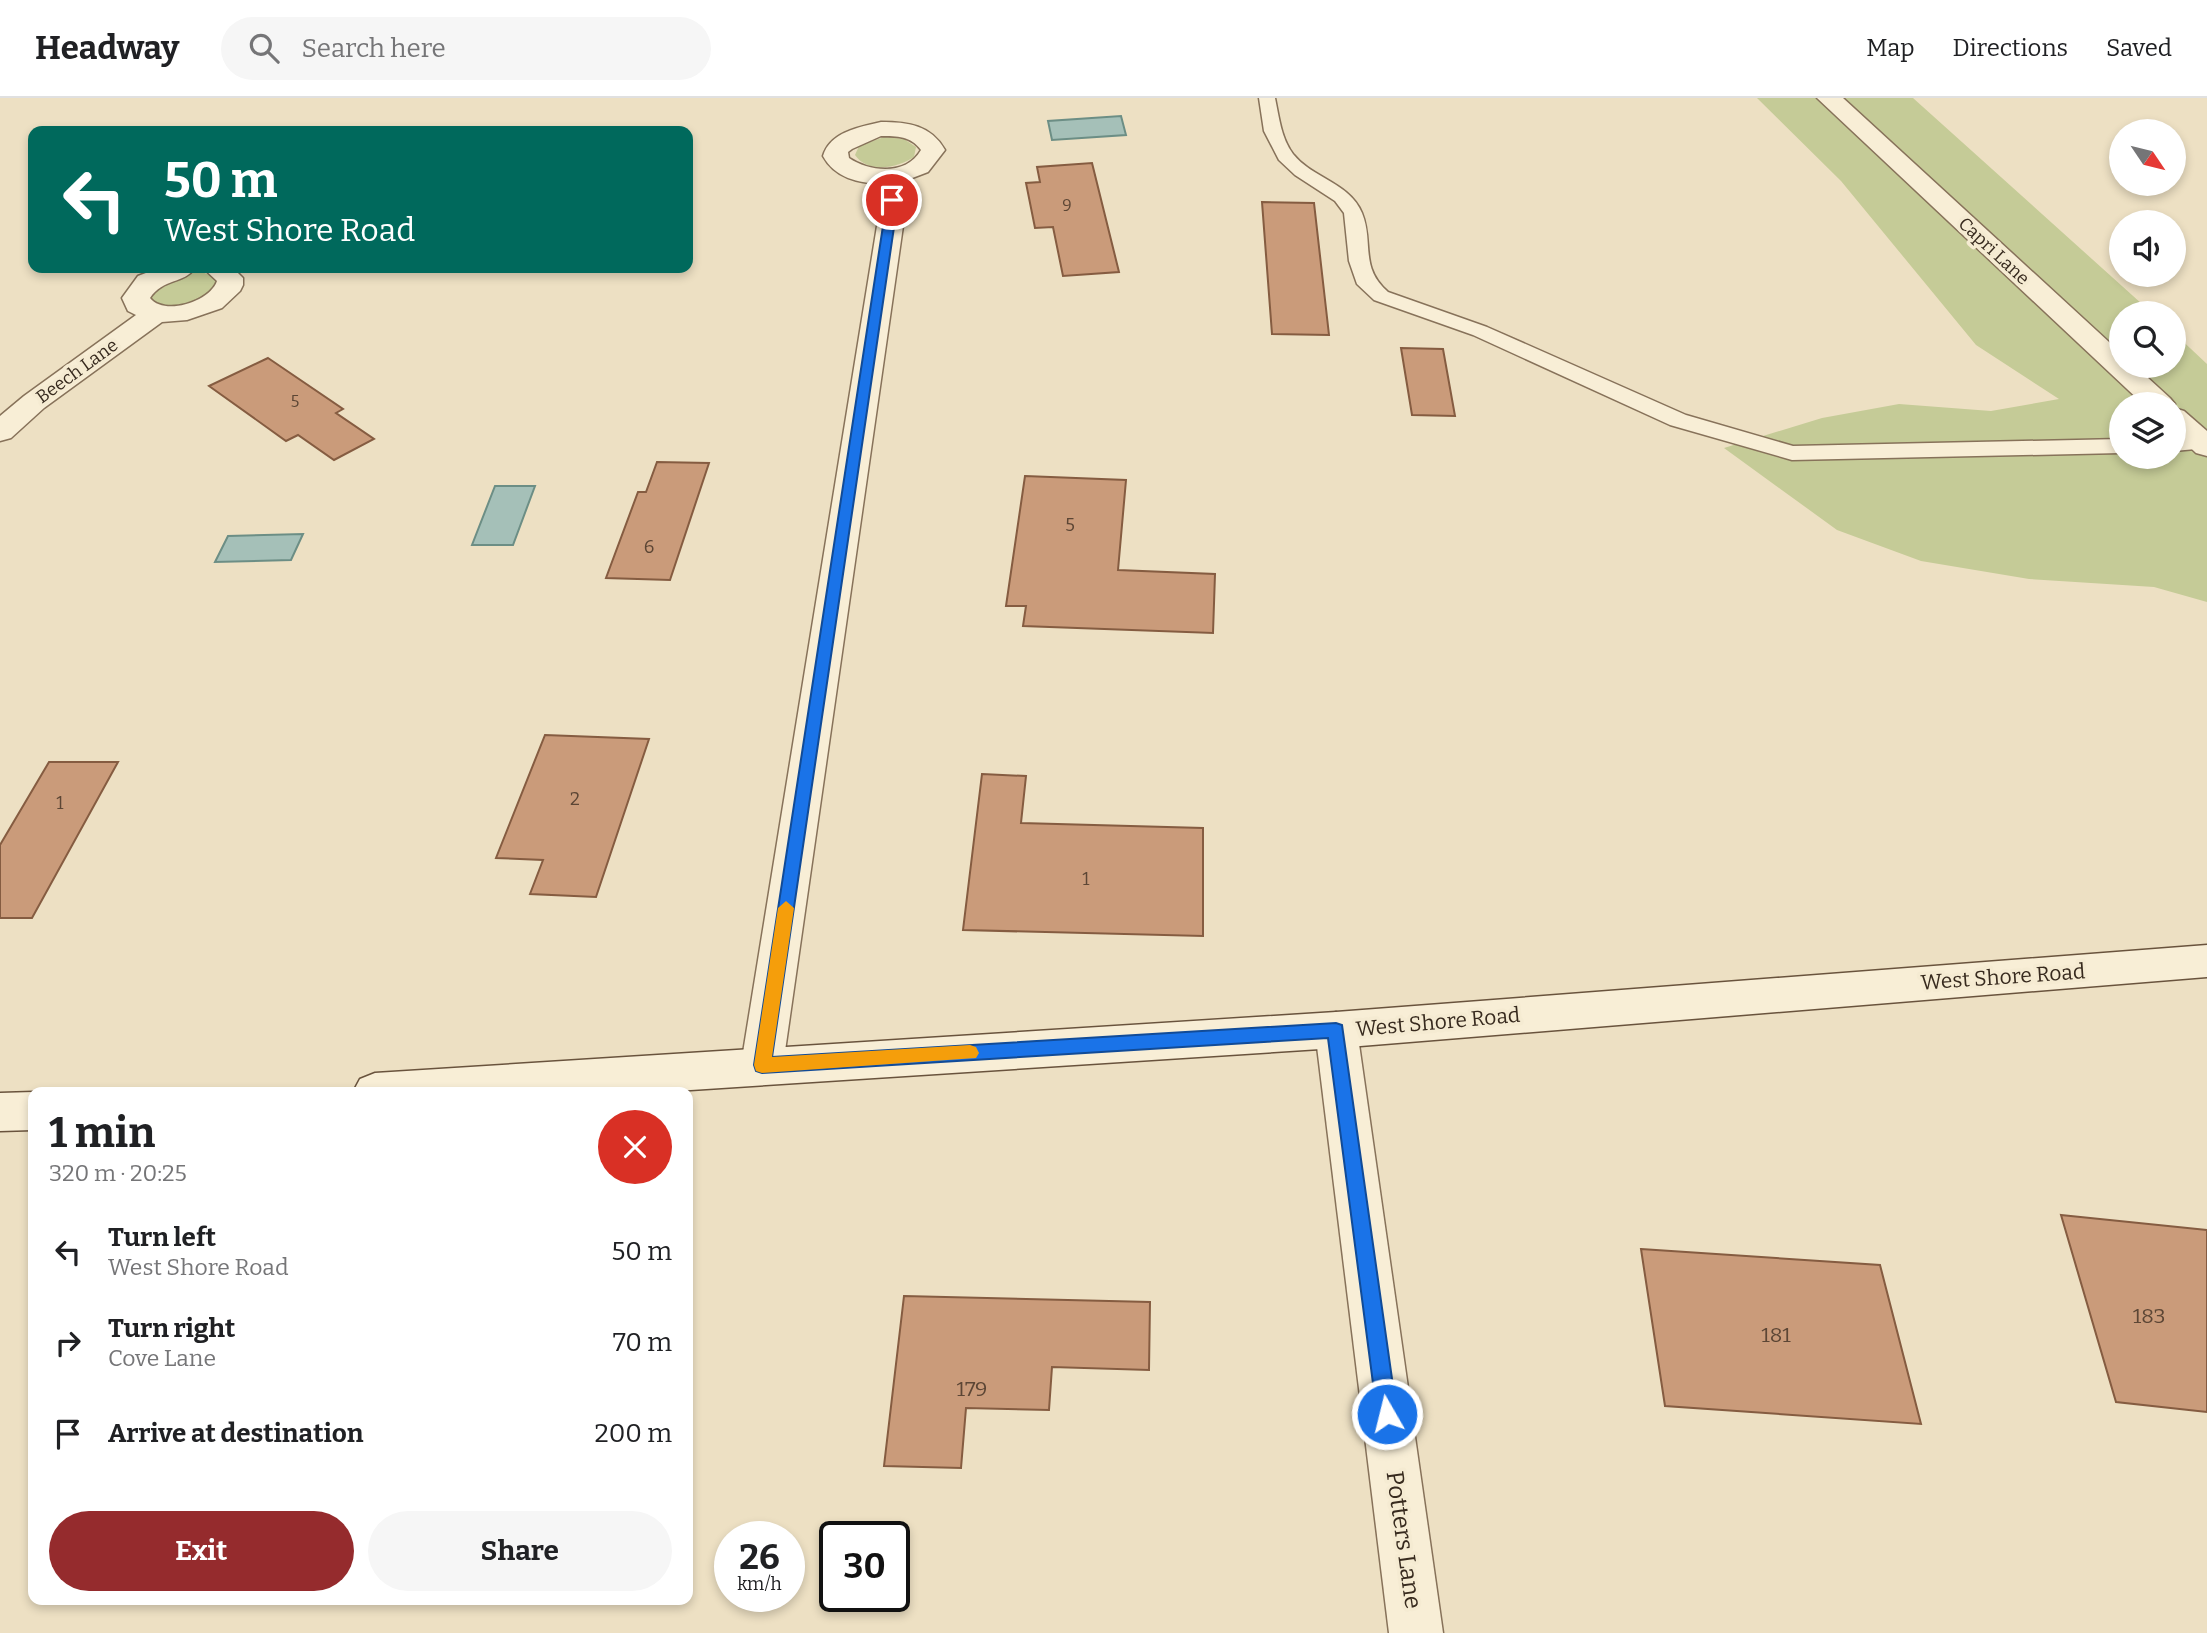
<!DOCTYPE html>
<meta charset="utf-8">
<style>
:root{--surface:#fff;--page:#f6f6f6;--text:#202124;--muted:#757577;--line:#e0e0e0;--accent:#952b2d}
body{margin:0;font-family:Bitter,serif;background:var(--page);color:var(--text);height:100vh;display:flex;flex-direction:column;font-size:26px;white-space:nowrap}
*{box-sizing:border-box;margin:0}
p{font-size:23px;color:var(--muted)}
.icon{flex:none;width:38px;height:38px;fill:none;stroke:currentColor;stroke-width:2;stroke-linecap:round;stroke-linejoin:round}
.map{position:relative;flex:1;overflow:hidden}
.details{position:absolute;left:28px;top:989px;width:665px;height:518px;display:flex;flex-direction:column;background:var(--surface);border-radius:14px;box-shadow:0 4px 10px #0003}
.details>*{flex:none}
.top-card{position:absolute;left:28px;top:28px;width:665px;height:147px;border-radius:14px;box-shadow:0 4px 10px #0003;background:#00695c;color:#fff;overflow:hidden}
.needle{width:46px;rotate:125deg}
.buttons{position:absolute;left:2109px;top:21px;display:grid;gap:14px}
.buttons a{display:grid;place-items:center;width:77px;height:77px;border-radius:50%;background:var(--surface);box-shadow:0 4px 10px #0003;font-size:35px}
.speed{position:absolute;left:714px;top:1423px;display:flex;gap:14px;font-size:35px;font-weight:700;text-align:center}
.speed>*{display:grid;place-content:center;width:91px;height:91px;border-radius:50%;background:var(--surface);box-shadow:0 4px 10px #0003;line-height:1}
.speed small{font-size:18px;font-weight:400}
.speed .limit{border:4px solid #111;border-radius:10px;background:#fff;color:#111}
.pin{position:absolute;display:grid;place-items:center;width:60px;height:60px;color:#fff;margin:-30px;border:4px solid #fff;border-radius:50%;box-shadow:0 2px 7px #0007}
.me{position:absolute;width:77px;margin:-38px;rotate:352deg;stroke-linejoin:round;filter:drop-shadow(0 0 5px #0008)}
.turn{display:flex;align-items:center;gap:24px;height:147px;padding:0 21px;font-size:32px}
.turn .icon{width:91px;height:91px;stroke-width:2.5}
.turn b{display:block;font-size:49px;line-height:60px}
.round{display:grid;place-items:center;flex:none;width:74px;height:74px;border-radius:37px;background:var(--page)}
.summary{display:flex;align-items:center;justify-content:space-between;height:119px;padding:0 21px}
h1{font-size:42px;font-weight:700;line-height:52px}
.cta{display:flex;gap:14px;margin-top:auto;padding:14px 21px}
.cta a{flex:1;height:80px;border-radius:42px;background:var(--accent);color:#fff;font-size:28px;font-weight:700;line-height:80px;text-align:center}
.cta a+a{background:var(--page);color:var(--text)}
ul{padding:0;list-style:none}
li{display:flex;align-items:center;gap:21px;height:91px;padding:0 21px}
li div{flex:1}
li b{display:block;font-size:26px}
li em{font-style:normal}
header{display:flex;align-items:center;gap:42px;box-sizing:border-box;height:98px;padding:0 35px;background:var(--surface);border-bottom:2px solid var(--line)}
header strong{font-size:33px}
nav{display:flex;gap:38px;margin-inline-start:auto;font-size:24px}
.search{width:490px;height:63px;background:var(--page);display:flex;align-items:center;gap:18px;box-sizing:border-box;padding:0 24px;border-radius:38px;color:var(--muted);font-size:26px}
.map>svg:first-child{display:block}
.green{fill:#c5cb97;fill-rule:evenodd}
.water{fill:#a5c0b8;stroke:#6c8e85;stroke-width:2}
.building{fill:#ca9b7a;stroke:#855c41;stroke-width:2}
.lines{fill:none;stroke-linecap:round;stroke-linejoin:round}
.service-casing{stroke:#87725a;stroke-width:3}
.minor-casing{stroke:#87725a;stroke-width:3}
.secondary-casing{stroke:#69533d;stroke-width:3}
.service{fill:#f8eed6;fill-rule:evenodd}
.minor{fill:#f8eed6;fill-rule:evenodd}
.secondary{fill:#f8eed6;fill-rule:evenodd}
.route{fill:#1a73e8;stroke:#114b97;stroke-width:2}
.slow{fill:#f59e0b}
.labels{text-anchor:middle;dominant-baseline:central;stroke-width:7;stroke-linejoin:round;paint-order:stroke}
.far-number-label{font-size:16px;fill:#5c4635}
.far-street-label{font-size:18px;fill:#372a1e;stroke:#f5ebd2}
.number-label{font-size:18px;fill:#5c4635}
.street-label{font-size:21px;fill:#372a1e;stroke:#f5ebd2}
.near-number-label{font-size:21px;fill:#5c4635}
.near-street-label{font-size:24px;fill:#372a1e;stroke:#f5ebd2}
</style>
<header>
<strong>Headway</strong>
<div class="search"><svg class="icon" aria-label="search" viewBox="0 0 24 24"><circle cx="10" cy="10" r="6"/><path d="M15 15l6 6"/></svg>Search here</div>
<nav><a>Map</a><a>Directions</a><a>Saved</a></nav>
</header>
<div class="map">
<svg width="2207" height="1535" viewBox="0 0 2207 1535">
<rect width="100%" height="100%" fill="#ede0c3"/>
<!-- green -->
<g class="green">
<path d="M1757,0H1913L2152,215H2121V268H2174V235L2207,266V504L2154,489L2029,481L1921,463L1837,432L1724,350L1822,320L1899,306L1991,313L2059,301L1976,247L1841,83ZM2121,306H2174V359H2121Z"/>
<path d="M884,39L904,41L916,49L914,59C898,70 868,76 855,57L859,48Z"/>
<path d="M190,174H202L217,180L219,186C203,210 177,210 150,206L149,190Z"/>
</g>
<!-- water -->
<g class="water">
<path d="M1121,18L1126,37L1052,42L1048,23Z"/>
<path d="M495,388H535L513,447H472Z"/>
<path d="M303,436L291,462L215,464L228,438Z"/>
</g>
<!-- building -->
<g class="building">
<path d="M1092,65L1119,174L1063,178L1053,129L1035,130L1026,85L1040,84L1037,69Z"/>
<path d="M1262,104L1314,105L1329,237L1272,236Z"/>
<path d="M1401,250L1443,251L1455,318L1412,317Z"/>
<path d="M268,260L343,311L336,315L374,341L334,362L298,337L286,343L209,288Z"/>
<path d="M657,364L709,365L670,482L606,480L638,394H646Z"/>
<path d="M1025,378L1126,382L1118,472L1215,476L1213,535L1023,528L1026,508H1006Z"/>
<path d="M545,637L649,641L596,799L530,796L543,762L496,760Z"/>
<path d="M49,664H118L32,820H0V747Z"/>
<path d="M982,676L1026,678L1021,725L1203,730V838L963,832Z"/>
<path d="M2061,1117L2207,1132V1314L2116,1304Z"/>
<path d="M1641,1151L1880,1167L1921,1326L1665,1308Z"/>
<path d="M904,1198L1150,1204L1149,1272L1052,1269L1049,1312L966,1310L961,1370L884,1368Z"/>
</g>
<g class="lines">
<!-- service casing -->
<g class="service-casing">
<g id="service">
<path d="M1259,0H1275C1279,19 1281,40 1293,56C1312,80 1350,85 1362,115C1374,144 1359,169 1388,194L1487,229L1686,317L1793,348L2121,341V355L1792,362L1670,327L1473,237L1374,202L1357,186L1349,163L1344,115L1335,103L1295,77L1279,62L1264,33Z"/>
<path d="M2202,338L2207,340V350L2174,353V339Z"/>
</g>
</g>
<!-- minor casing -->
<g class="minor-casing">
<g id="minor">
<path d="M1817,0H1843L2121,255V268H2135L2170,300L2175,306L2174,308L2143,306Z"/>
<path d="M881,24C908,24 931,27 945,52L928,74L907,82L903,128L783,967L777,980L762,985L747,980L741,967L877,128L882,86C858,85 835,80 823,58C830,34 859,29 881,24ZM881,38C897,38 911,38 921,52C906,78 870,74 849,60L848,54L852,51Z"/>
<path d="M159,170H195C184,186 163,180 150,200C164,218 210,204 217,183L203,170H233L243,180V187L240,193L222,210L187,222L162,224L44,310L11,340L0,343V318L24,298L136,217L128,213L122,200L138,178Z"/>
<path d="M2174,310L2184,313L2207,333V358L2196,355L2174,334Z"/>
<path d="M1336,914L1351,920L1357,932L1443,1535H1389L1315,932L1321,920Z"/>
</g>
</g>
<!-- secondary casing -->
<g class="secondary-casing">
<g id="secondary">
<path d="M2207,847V879L1336,950L660,994H353L360,981L375,975L1336,914Z"/>
<path d="M33,994V1032L0,1033V995Z"/>
</g>
</g>
<!-- service -->
<use href="#service" class="service"/>
<!-- minor -->
<use href="#minor" class="minor"/>
<!-- secondary -->
<use href="#secondary" class="secondary"/>
</g>
<!-- route -->
<path class="route" d="M892,99L898,102L772,959L1336,925L1342,927L1397,1316L1394,1323L1387,1326L1380,1323L1377,1316L1328,940L762,975L756,973L754,967L887,102Z"/>
<!-- slow -->
<path class="slow" d="M786,803L794,810L772,959L970,947L976,949L979,955L976,960L762,975L756,973L754,967L778,810Z"/>
<g class="labels">
<!-- far-number labels -->
<g class="far-number-label">
<text x="1067" y="107">9</text>
<text x="295" y="303">5</text>
</g>
<!-- far-street labels -->
<g class="far-street-label">
<text transform="translate(1994 153) rotate(43)">Capri Lane</text>
<text transform="translate(77 273) rotate(-36)">Beech Lane</text>
</g>
<!-- number labels -->
<g class="number-label">
<text x="1070" y="427">5</text>
<text x="649" y="449">6</text>
<text x="575" y="701">2</text>
<text x="60" y="705">1</text>
<text x="1086" y="781">1</text>
</g>
<!-- street labels -->
<g class="street-label">
<text transform="translate(2003 879) rotate(-4)">West Shore Road</text>
<text transform="translate(1438 924) rotate(-5)">West Shore Road</text>
</g>
<!-- near-number labels -->
<g class="near-number-label">
<text x="2149" y="1218">183</text>
<text x="1776" y="1237">181</text>
<text x="972" y="1291">179</text>
</g>
<!-- near-street labels -->
<g class="near-street-label">
<text transform="translate(1404 1442) rotate(82)">Potters Lane</text>
</g>
</g>
</svg>
<div class="buttons">
<a><svg class="needle" viewBox="-14 -14 28 28"><path d="M0-13l5 13h-10z" fill="#e53935"/><path d="M0 13l5-13h-10z" fill="#757577"/></svg></a>
<a><svg class="icon" aria-label="sound" viewBox="0 0 24 24"><path d="M4 9h4l5-4v14l-5-4H4zM17 9q2 3 0 6"/></svg></a>
<a><svg class="icon" aria-label="search" viewBox="0 0 24 24"><circle cx="10" cy="10" r="6"/><path d="M15 15l6 6"/></svg></a>
<a><svg class="icon" aria-label="layers" viewBox="0 0 24 24"><path d="M12 4l9 5-9 5-9-5zM3 14l9 5 9-5"/></svg></a>
</div>
<div class="speed"><div>26<small>km/h</small></div><div class="limit">30</div></div>
<div class="pin" style="left:892px;top:102px;background:#d93025"><svg class="icon" aria-label="arrive" viewBox="0 0 24 24"><path d="M6 21V4h12l-3 4 3 4H6"/></svg></div>
<svg class="me" style="left:1387px;top:1316px" viewBox="-20 -20 40 40"><circle r="17" fill="#1a73e8" stroke="#fff" stroke-width="3"/><path d="M0-11L8 9 0 5-8 9z" fill="#fff"/></svg>
<div class="top-card">
<div class="turn"><svg class="icon" aria-label="left" viewBox="0 0 24 24"><path d="M17 20v-9H6M10 6l-5 5 5 5"/></svg><div><b>50 m</b>West Shore Road</div></div>
</div>
<section class="details">
<div class="summary"><div><h1>1 min</h1><p>320 m · 20:25</p></div><a class="round" style="background:#d93025;color:#fff"><svg class="icon" aria-label="close" viewBox="0 0 24 24"><path d="M6 6l12 12M18 6L6 18"/></svg></a></div>
<ul>
<li><svg class="icon" aria-label="left" viewBox="0 0 24 24"><path d="M17 20v-9H6M10 6l-5 5 5 5"/></svg><div><b>Turn left</b><p>West Shore Road</p></div><em>50 m</em></li>
<li><svg class="icon" aria-label="right" viewBox="0 0 24 24"><path d="M7 20v-9h11M14 6l5 5-5 5"/></svg><div><b>Turn right</b><p>Cove Lane</p></div><em>70 m</em></li>
<li><svg class="icon" aria-label="arrive" viewBox="0 0 24 24"><path d="M6 21V4h12l-3 4 3 4H6"/></svg><div><b>Arrive at destination</b></div><em>200 m</em></li>
</ul>
<div class="cta"><a>Exit</a><a>Share</a></div>
</section>
</div>
